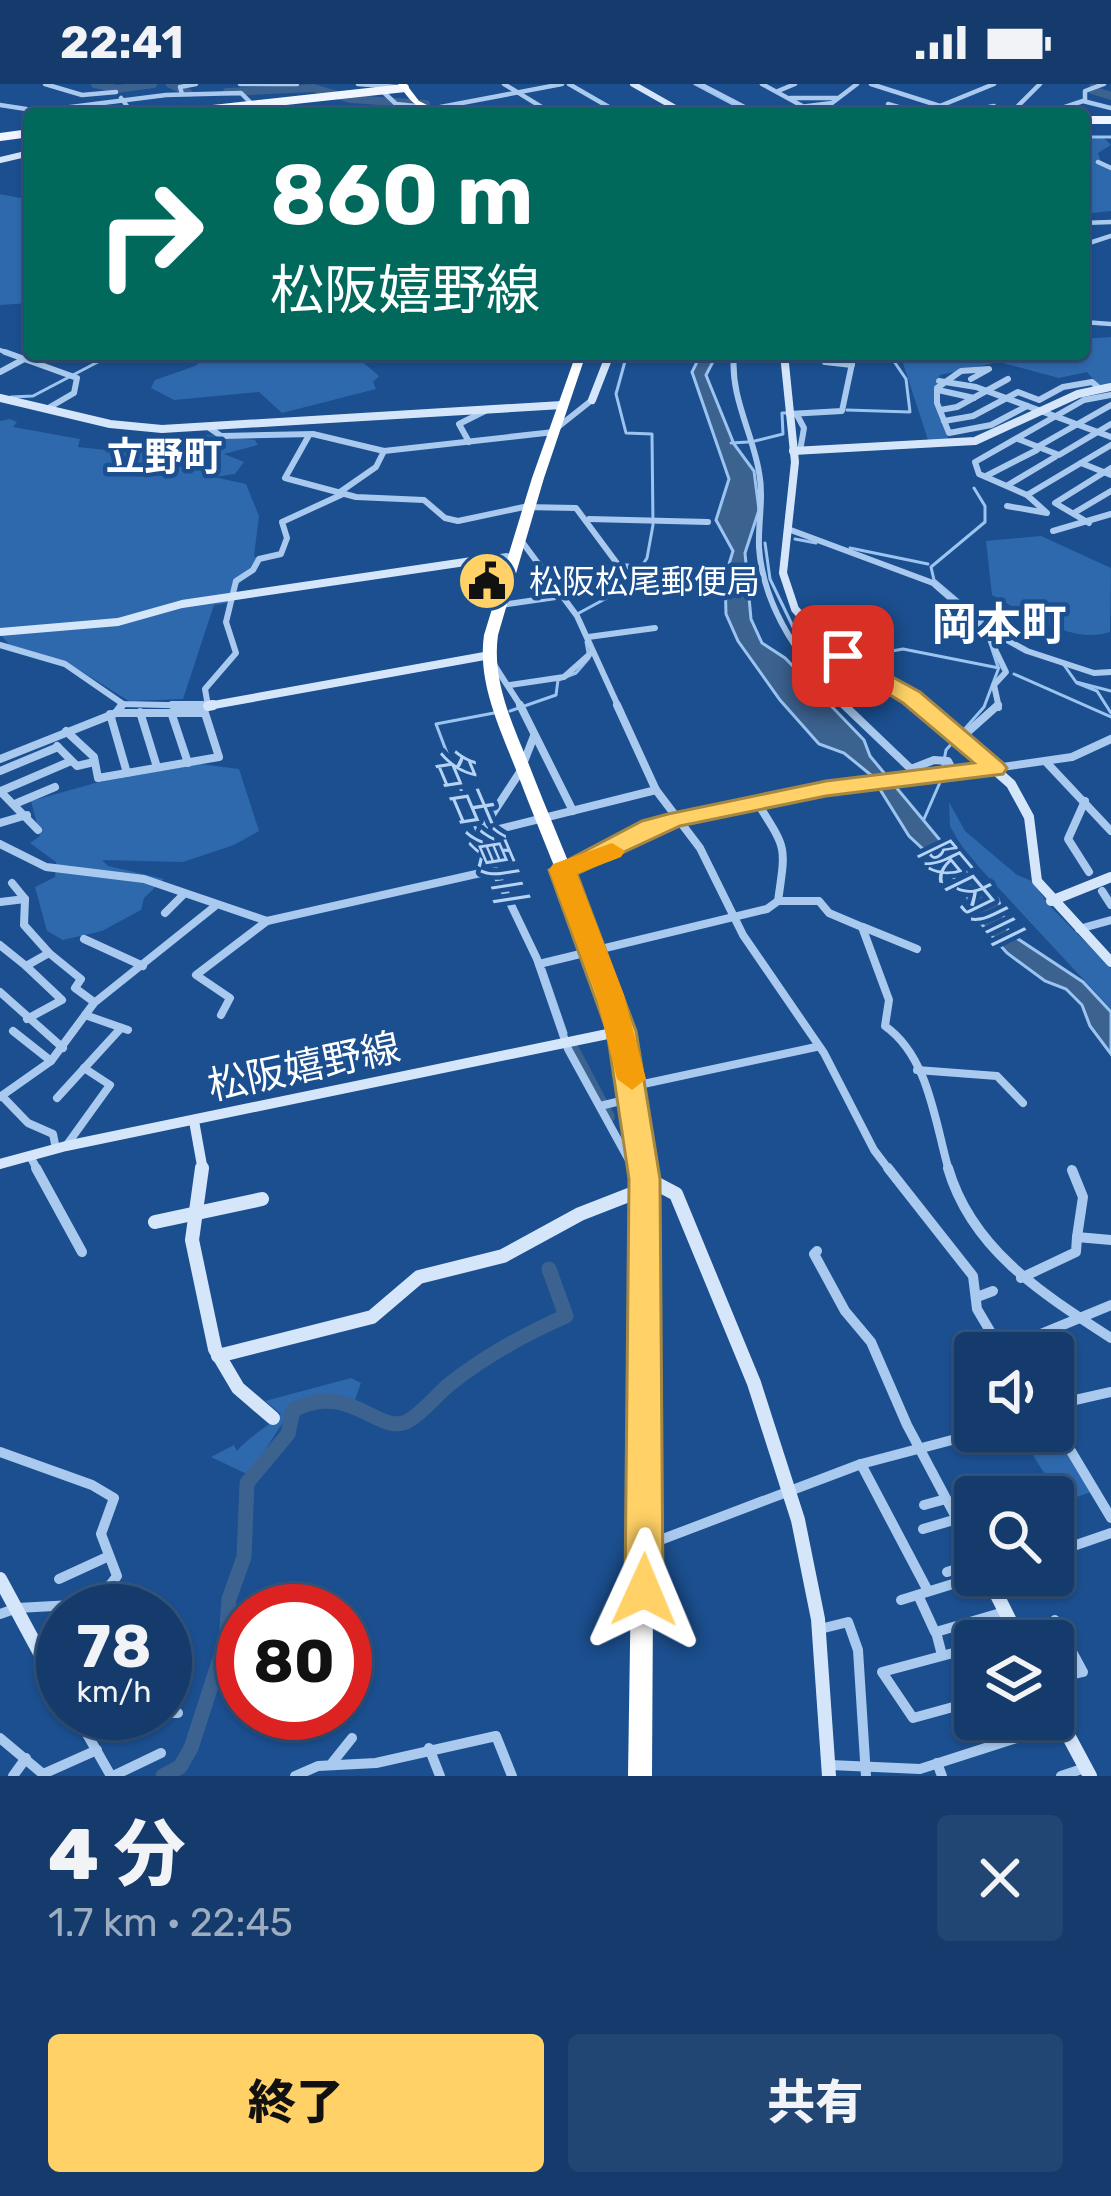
<!DOCTYPE html>
<html lang="ja">
<meta charset="utf-8">
<style>
:root{--surface:#143b6b;--page:#214673;--text:#f1f3f6;--muted:#9dadc1;--line:#33557e;--accent:#ffd166}
body{margin:0;font-family:Rubik,"Noto Sans JP",sans-serif;background:var(--page);color:var(--text);height:100vh;display:flex;flex-direction:column;font-size:45px;white-space:nowrap}
*{box-sizing:border-box;margin:0}
p{font-size:39px;color:var(--muted)}
.icon{flex:none;width:66px;height:66px;fill:none;stroke:currentColor;stroke-width:2;stroke-linecap:round;stroke-linejoin:round}
.map{position:relative;height:1692px;overflow:hidden}
.panel{display:flex;flex-direction:column;background:var(--surface);flex:1}
.panel>*{flex:none}
.guide{position:absolute;left:24px;top:24px;width:1065px;height:252px;border-radius:12px;box-shadow:0 3px 9px #0004,0 0 0 3px var(--line);background:#00695c;color:#fff;overflow:hidden}
.controls{position:absolute;left:954px;top:1248px;display:grid;gap:24px}
.controls a{display:grid;place-items:center;width:120px;height:120px;border-radius:12px;background:var(--surface);box-shadow:0 3px 9px #0004,0 0 0 3px var(--line);font-size:60px}
.speed{position:absolute;left:36px;top:1500px;display:flex;gap:24px;font-size:60px;font-weight:700;text-align:center}
.speed>*{display:grid;place-content:center;width:156px;height:156px;border-radius:50%;background:var(--surface);box-shadow:0 3px 9px #0004,0 0 0 3px var(--line);line-height:1}
.speed small{font-size:30px;font-weight:400}
.speed .limit{border:18px solid #d22;background:#fff;color:#111}
.pin{position:absolute;display:grid;place-items:center;width:102px;height:102px;color:#fff;margin:-51px;border-radius:24px;box-shadow:0 6px 18px #0006}
.me{position:absolute;width:132px;margin:-66px;rotate:1deg;stroke-linejoin:round;filter:drop-shadow(0 0 9px #0008)}
.turn{display:flex;align-items:center;gap:42px;height:252px;padding:0 48px;font-size:54px}
.turn .icon{width:156px;height:156px;stroke-width:2.5}
.turn b{display:block;font-size:84px;line-height:102px}
.round{display:grid;place-items:center;flex:none;width:126px;height:126px;border-radius:12px;background:var(--page)}
.head{display:flex;align-items:center;justify-content:space-between;height:204px;padding:0 48px}
h1{font-size:72px;font-weight:800;line-height:90px}
.cta{display:flex;gap:24px;margin-top:auto;padding:24px 48px}
.cta a{flex:1;height:138px;border-radius:12px;background:var(--accent);color:#111;font-size:48px;font-weight:800;line-height:138px;text-align:center}
.cta a+a{background:var(--page);color:var(--text)}
.status{display:flex;justify-content:space-between;align-items:center;height:84px;padding:0 60px;background:var(--surface);direction:ltr}
.status svg{height:33px;fill:currentColor}
.map>svg:first-child{display:block}
.green{fill:#2e69ad}
.water{fill:#3c6290;stroke:#9cc4f0;stroke-width:3}
.lines{fill:none;stroke-linecap:round;stroke-linejoin:round}
.stream{stroke:#9cc4f0;stroke-width:3}
.river-far2{stroke:#3c6290;stroke-width:8}
.river-far1{stroke:#3c6290;stroke-width:12}
.river{stroke:#3c6290;stroke-width:15}
.street-far3{stroke:#a9c9ee;stroke-width:4.5}
.street-far2{stroke:#a9c9ee;stroke-width:6}
.street-far1{stroke:#a9c9ee;stroke-width:8}
.street{stroke:#a9c9ee;stroke-width:10}
.secondary-far3{stroke:#d6e6fa;stroke-width:6}
.secondary-far2{stroke:#d6e6fa;stroke-width:8}
.secondary-far1{stroke:#d6e6fa;stroke-width:10}
.secondary{stroke:#d6e6fa;stroke-width:14}
.primary{stroke:#f0f6ff;stroke-width:8}
.highway{fill:#fff;fill-rule:evenodd}
.route{fill:#ffd166;stroke:#a68842;stroke-width:3}
.slow{fill:#f59e0b}
.labels{text-anchor:middle;dominant-baseline:central;stroke-width:9;stroke-linejoin:round;paint-order:stroke}
.far-poi-label{font-size:33px;fill:#fff;stroke:#1b4f8f;text-anchor:start}
.far-quarter-label{font-size:39px;font-weight:bold;fill:#fff;stroke:#1b4f8f}
.street-label{font-size:39px;fill:#fff;stroke:#1b4f8f}
.water-label{font-size:42px;font-style:italic;fill:#b5d3f5;stroke:#1b4f8f}
.quarter-label{font-size:45px;font-weight:bold;fill:#fff;stroke:#1b4f8f}
</style>
<div class="status"><b>22:41</b><svg viewBox="0 0 49 12"><path d="M0 12V9h3v3zM5 12V6h3v6zM10 12V3h3v9zM15 12V0h3v12zM26 1h20v11H26zM47 4h2v5h-2z"/></svg></div>
<div class="map">
<svg width="1111" height="1692" viewBox="0 0 1111 1692">
<rect width="100%" height="100%" fill="#1b4f8f"/>
<!-- green -->
<g class="green">
<path d="M1104,54L1111,61L1098,69L1101,78L1111,82V127L1083,130V55Z"/>
<path d="M30,105V219L0,221V110L20,114Z"/>
<path d="M1111,253V302L1098,301L1087,288L1059,294L999,278L940,291L934,311L949,357L928,356L900,270H1083V255Z"/>
<path d="M210,270H362L359,275L379,292L373,298L376,305L282,329L259,308L174,316L151,304L155,296L195,282Z"/>
<path d="M10,335L17,338L13,343L80,355L78,363L115,367L207,351L255,356L258,361L224,370L244,378L235,390L214,393L246,400L259,432L254,472L259,475C248,494 237,496 228,519L214,521L183,615L129,617L68,579L13,565L0,550V337Z"/>
<path d="M1041,452L1111,484L1110,548C1073,561 1025,529 992,511L986,457Z"/>
<path d="M200,680L239,685L259,747L234,761L183,778L102,776L108,782L164,795L144,814L141,826L102,847L63,856L47,847L35,803L55,793L56,778L30,759L40,752L31,717L99,698Z"/>
<path d="M949,718L965,747L1017,791L1032,797L1049,821L1111,884V925L964,767L950,742Z"/>
<path d="M351,1294L361,1299L355,1316L314,1312L296,1318L249,1391L211,1373L234,1361L237,1367C250,1352 266,1344 281,1330L265,1317Z"/>
<path d="M1018,1347H1031L1038,1356L1057,1350L1094,1407L1062,1418Z"/>
</g>
<!-- water -->
<path class="water" d="M701,270H717L706,291L734,360L754,387L759,426L745,469L751,535L762,559L785,574L864,656L870,672L969,791L998,815L1009,849L1083,898L1111,928V970L1090,942L1082,921L1066,905L1045,897L1007,869L971,828L966,805L909,752L871,691L844,669L819,660L780,616L738,557L726,530L725,493L733,467L716,436L729,395L692,288Z"/>
<g class="lines">
<!-- stream -->
<g class="stream">
<path d="M695,0L746,27"/>
<path d="M1083,53H1111"/>
<path d="M11,313L33,312L113,270"/>
<path d="M847,326L910,328L906,295L889,270"/>
<path d="M755,357L783,350L782,329H790"/>
<path d="M731,359L748,358"/>
<path d="M974,404L985,422V438L931,483L934,496L987,541"/>
<path d="M795,455L816,459"/>
<path d="M765,459L770,495L808,574H845"/>
<path d="M850,464L928,480"/>
<path d="M579,529L629,502L647,474L653,441L652,350L626,349L616,310L627,270"/>
<path d="M986,547L998,583"/>
<path d="M854,574L903,565L999,584"/>
<path d="M1064,581L1076,598L1111,607"/>
<path d="M1014,590L1111,633"/>
<path d="M1077,599L1097,607L1111,629"/>
<path d="M510,627L556,611L558,596L576,589L589,574L586,558"/>
<path d="M942,687L946,666L984,623L998,586"/>
<path d="M924,735L941,696"/>
<path d="M477,748L436,640L494,629"/>
<path d="M544,885L566,949"/>
</g>
<!-- river-far2 -->
<g class="river-far2">
<path d="M95,0L117,5L153,0"/>
<path d="M170,0L189,9"/>
<path d="M1095,0L1092,6L1111,12"/>
<path d="M227,8L314,4L350,15L426,20"/>
</g>
<!-- river-far1 -->
<path class="river-far1" d="M573,965L609,1033"/>
<!-- river -->
<path class="river" d="M163,1692L180,1683L191,1664L226,1556L229,1515L244,1473L247,1399L288,1350L293,1326C350,1296 379,1353 408,1337C424,1328 437,1310 451,1299C487,1271 525,1250 566,1232L549,1185"/>
<!-- street-far3 -->
<g class="street-far3">
<path d="M45,0L82,11L116,8"/>
<path d="M240,0H297"/>
<path d="M358,0L397,3"/>
<path d="M375,0L396,20L424,23"/>
<path d="M504,0L553,30"/>
<path d="M569,0L621,30"/>
<path d="M700,0L752,27"/>
<path d="M762,0L817,30"/>
<path d="M871,0L965,30"/>
<path d="M778,7L795,0"/>
<path d="M182,10L180,3L196,0"/>
<path d="M121,14L133,30"/>
<path d="M790,14H837"/>
<path d="M1085,17V7L1104,0"/>
<path d="M888,20L922,30"/>
<path d="M0,21L39,27L166,11L241,9L251,19"/>
<path d="M940,22L994,0"/>
<path d="M430,25L562,0"/>
<path d="M964,28L994,22"/>
<path d="M745,30L832,19L857,0"/>
<path d="M865,30L897,25"/>
<path d="M1017,30L1015,25L1040,0"/>
<path d="M1044,30L1083,17L1111,24"/>
<path d="M1098,78L1111,84"/>
<path d="M1083,139L1111,138"/>
<path d="M1083,161L1111,152"/>
<path d="M1083,238L1111,240"/>
<path d="M0,266L14,271"/>
</g>
<!-- street-far2 -->
<g class="street-far2">
<path d="M5,268L77,294L74,309L50,323"/>
<path d="M734,270C730,313 752,347 759,388C764,413 758,438 759,463C763,525 804,582 847,624"/>
<path d="M785,274L822,276L824,270"/>
<path d="M825,278L852,281"/>
<path d="M0,288L26,274"/>
<path d="M971,295L989,285L961,287L937,304V319L949,349L991,341L1027,322"/>
<path d="M939,297L976,303L1111,353"/>
<path d="M938,306L974,314"/>
<path d="M940,326L957,323L1008,295"/>
<path d="M789,330L842,327L854,270"/>
<path d="M797,331L804,344L800,367"/>
<path d="M944,337L973,332L1018,308L1039,316L1063,303L1092,298L1099,304"/>
<path d="M208,343L221,352L313,350L384,367L554,348"/>
<path d="M558,343L592,316"/>
<path d="M308,353L285,394L356,413L424,416L445,434L458,437L524,423L576,424L619,482L621,489L611,505L501,521"/>
<path d="M1018,355L1059,371L1111,340"/>
<path d="M469,358L459,340L485,327"/>
<path d="M1039,362L1111,321"/>
<path d="M1081,379L1111,391"/>
<path d="M986,392L1037,366"/>
<path d="M1008,401L1055,373"/>
<path d="M340,408L376,383L384,367"/>
<path d="M1027,411L1111,361"/>
<path d="M1007,422L1047,429L1027,411L979,390L975,378L1084,316L1111,311"/>
<path d="M1074,429L1111,407"/>
<path d="M589,435L708,438"/>
<path d="M1089,439L1055,419L1111,384"/>
<path d="M788,445L933,499L983,543L1027,567L1094,589L1111,588"/>
<path d="M1053,447L1111,430"/>
<path d="M520,455L577,532L619,624"/>
<path d="M472,477L507,472"/>
<path d="M619,482L634,483"/>
<path d="M994,550L990,555L1006,588L994,601L999,624"/>
<path d="M588,553L655,544"/>
<path d="M0,561L65,580L123,620L208,622L205,605L236,569L226,538L236,497L253,486L259,475L281,470L287,454L282,438L343,410"/>
<path d="M491,576L522,624"/>
<path d="M510,601L564,593L591,569"/>
<path d="M120,624L123,620"/>
</g>
<!-- street-far1 -->
<g class="street-far1">
<path d="M172,621H208"/>
<path d="M520,621L573,727"/>
<path d="M617,621L656,706L700,764L743,851L824,969L874,1066L890,1087"/>
<path d="M844,621L911,685L934,676L948,677L954,689"/>
<path d="M140,628L157,683"/>
<path d="M116,629H203"/>
<path d="M110,630L127,689"/>
<path d="M172,631L188,679"/>
<path d="M66,647L94,673L98,694L219,673L203,623"/>
<path d="M534,652L520,688L478,752L537,875L568,965L635,1087"/>
<path d="M961,654L998,621"/>
<path d="M57,662L77,682L94,678"/>
<path d="M0,675L116,629L122,621"/>
<path d="M1047,679L1111,747"/>
<path d="M995,684L1072,673L1111,655"/>
<path d="M0,687L58,663"/>
<path d="M0,707L38,746"/>
<path d="M1,707L71,677"/>
<path d="M1085,717L1068,755L1089,788"/>
<path d="M17,719L55,703"/>
<path d="M758,720C787,766 786,761 778,817"/>
<path d="M0,739L27,731"/>
<path d="M483,749L656,706"/>
<path d="M0,760L46,783L144,795L267,837L494,786"/>
<path d="M1102,807L1111,821"/>
<path d="M0,818L25,815"/>
<path d="M165,829L184,810"/>
<path d="M863,843L917,865"/>
<path d="M1079,845L1111,836"/>
<path d="M84,855L143,882"/>
<path d="M0,861L26,882L49,869L24,841L25,815L12,799"/>
<path d="M49,869L81,895L75,904L94,918"/>
<path d="M539,880L767,825L778,817H819L829,829L862,843L889,916L885,942C929,973 935,1039 949,1087"/>
<path d="M26,882L62,916L27,935"/>
<path d="M0,908L63,964"/>
<path d="M85,931L128,946"/>
<path d="M221,931L230,914L196,891L267,837"/>
<path d="M13,947L51,977"/>
<path d="M917,986L997,992L1023,1019"/>
<path d="M634,1002L816,963"/>
<path d="M2,1012L28,1039L53,1050L56,1065"/>
<path d="M0,1013L51,977L94,919L214,823"/>
<path d="M57,1014L121,944"/>
<path d="M600,1022L633,1014"/>
<path d="M66,1062L110,1001L84,984"/>
<path d="M30,1072L38,1087"/>
</g>
<!-- street -->
<g class="street">
<path d="M36,1084L82,1168"/>
<path d="M631,1084L641,1092"/>
<path d="M888,1084L973,1192L977,1225L1003,1269"/>
<path d="M948,1084C972,1166 1043,1210 1111,1254"/>
<path d="M1072,1086L1083,1113L1077,1153"/>
<path d="M817,1167L814,1170L845,1227L871,1258L907,1341L975,1469"/>
<path d="M1021,1194L1076,1168L1077,1153L1111,1156"/>
<path d="M977,1213L993,1207"/>
<path d="M1002,1266L1111,1221"/>
<path d="M1053,1321L1111,1308"/>
<path d="M1053,1337L1111,1434"/>
<path d="M0,1368L92,1401L114,1414L101,1450L117,1492L90,1527"/>
<path d="M861,1380L928,1507"/>
<path d="M924,1421L946,1415"/>
<path d="M923,1445L957,1435"/>
<path d="M647,1461L861,1380L986,1347"/>
<path d="M1053,1469L1111,1449"/>
<path d="M947,1488L975,1479"/>
<path d="M59,1495L107,1473"/>
<path d="M918,1511L935,1548"/>
<path d="M901,1516L982,1491"/>
<path d="M0,1530L17,1524L91,1520"/>
<path d="M820,1545L848,1538L858,1566L866,1692"/>
<path d="M968,1565L882,1588L913,1634L975,1617"/>
<path d="M942,1571L936,1548L1004,1528"/>
<path d="M63,1586L55,1597L63,1609"/>
<path d="M1053,1595L1083,1588L1055,1536"/>
<path d="M165,1612L171,1629H178"/>
<path d="M75,1629L111,1692"/>
<path d="M0,1654L43,1690L97,1666"/>
<path d="M429,1664L440,1692"/>
<path d="M332,1679L352,1654"/>
<path d="M937,1679L942,1692"/>
<path d="M830,1681L920,1685L1060,1640"/>
<path d="M13,1692L26,1674"/>
<path d="M113,1692L161,1669"/>
<path d="M295,1692L318,1682L376,1679L496,1652L512,1692"/>
<path d="M1061,1692L1085,1684"/>
</g>
<!-- secondary-far3 -->
<g class="secondary-far3">
<path d="M633,0L686,30"/>
<path d="M0,76L30,69"/>
</g>
<!-- secondary-far2 -->
<g class="secondary-far2">
<path d="M784,270L795,378L783,489L795,525L824,558L925,624"/>
<path d="M0,314L110,340L162,345L562,321"/>
<path d="M592,316L610,270"/>
<path d="M793,367L975,357L1078,310L1111,303"/>
<path d="M0,548L118,538L182,520L472,477"/>
<path d="M208,622L490,571"/>
</g>
<!-- secondary-far1 -->
<g class="secondary-far1">
<path d="M921,621L1011,700L1029,733L1037,797L1111,878"/>
<path d="M208,622L213,621"/>
<path d="M562,786L599,774L651,742L677,735L827,705L995,684"/>
<path d="M1051,817L1111,793"/>
<path d="M194,1037L203,1087"/>
<path d="M0,1080L66,1062L622,947"/>
</g>
<!-- secondary -->
<g class="secondary">
<path d="M202,1084L192,1156L215,1265L238,1304L273,1334"/>
<path d="M155,1138L262,1115"/>
<path d="M218,1272L372,1233L419,1193L503,1172L580,1130L657,1100L676,1110L754,1299L798,1436L818,1535L829,1692"/>
<path d="M987,1491L1020,1557"/>
<path d="M0,1495L55,1597"/>
<path d="M1053,1623L1090,1692"/>
</g>
<!-- primary -->
<g class="primary">
<path d="M167,30L405,4"/>
<path d="M1083,36H1111"/>
<path d="M0,53L30,49"/>
</g>
<!-- highway -->
<g class="highway">
<path d="M398,0H406L419,17L445,30C420,30 412,19 398,0Z"/>
<path d="M576,270H586L544,394L498,551C491,601 516,646 533,691C559,757 588,822 611,888C628,937 643,988 650,1039C656,1082 655,1125 655,1168L652,1692H628L636,1168C636,1125 637,1082 632,1039C625,988 611,937 594,888C572,822 543,757 518,691C501,646 477,600 484,551L532,394Z"/>
</g>
</g>
<!-- route -->
<path class="route" d="M843,566L920,608L1003,679L1007,684L1003,690L826,712L680,742L577,790L636,947L660,1095L663,1506L657,1518L644,1523L631,1518L625,1506L629,1095L607,947L549,786L642,737L668,730L826,697L974,679L903,619L835,577L832,572Z"/>
<!-- slow -->
<path class="slow" d="M612,759L625,767L621,773L577,790L624,911L646,995L632,1006L617,995L596,911L549,786L553,780Z"/>
<!-- icons -->
<defs>
<g id="civic-disc" transform="scale(3)"><circle r="9.5" fill="#ffd166" stroke="#1b4f8f"/><path d="M-.6-6.5H3V-4.5H.6V-3L4-1V1h2V6H-6V1h2V-1L-.6-3ZM-1.2 2.5V6h2.4V2.5Z" fill="#111"/></g>
</defs>
<g fill-rule="evenodd">
<use href="#civic-disc" x="487" y="497"/>
</g>
<g class="labels">
<!-- far-poi labels -->
<g class="far-poi-label">
<text x="529" y="497">松阪松尾郵便局</text>
</g>
<!-- far-quarter labels -->
<g class="far-quarter-label">
<text x="164" y="373">立野町</text>
</g>
<!-- street labels -->
<g class="street-label">
<text transform="translate(304 983) rotate(-12)">松阪嬉野線</text>
</g>
<!-- water labels -->
<g class="water-label">
<text transform="translate(479 740) rotate(67)">名古須川</text>
<text transform="translate(969 807) rotate(50)">阪内川</text>
</g>
<!-- quarter labels -->
<g class="quarter-label">
<text x="999" y="540">岡本町</text>
</g>
</g>
</svg>
<div class="controls">
<a><svg class="icon" aria-label="sound" viewBox="0 0 24 24"><path d="M4 9h4l5-4v14l-5-4H4zM17 9q2 3 0 6"/></svg></a>
<a><svg class="icon" aria-label="search" viewBox="0 0 24 24"><circle cx="10" cy="10" r="6"/><path d="M15 15l6 6"/></svg></a>
<a><svg class="icon" aria-label="layers" viewBox="0 0 24 24"><path d="M12 4l9 5-9 5-9-5zM3 14l9 5 9-5"/></svg></a>
</div>
<div class="speed"><div>78<small>km/h</small></div><div class="limit">80</div></div>
<div class="pin" style="left:843px;top:572px;background:#d93025"><svg class="icon" aria-label="arrive" viewBox="0 0 24 24"><path d="M6 21V4h12l-3 4 3 4H6"/></svg></div>
<svg class="me" style="left:644px;top:1506px" viewBox="-20 -20 40 40"><path d="M0-17L14 15 0 8-14 15z" fill="#ffd166" stroke="#fff" stroke-width="4"/></svg>
<div class="guide">
<div class="turn"><svg class="icon" aria-label="right" viewBox="0 0 24 24"><path d="M7 20v-9h11M14 6l5 5-5 5"/></svg><div><b>860 m</b>松阪嬉野線</div></div>
</div>
</div>
<section class="panel">
<div class="head"><div><h1>4 分</h1><p>1.7 km · 22:45</p></div><a class="round"><svg class="icon" aria-label="close" viewBox="0 0 24 24"><path d="M6 6l12 12M18 6L6 18"/></svg></a></div>
<div class="cta"><a>終了</a><a>共有</a></div>
</section>
